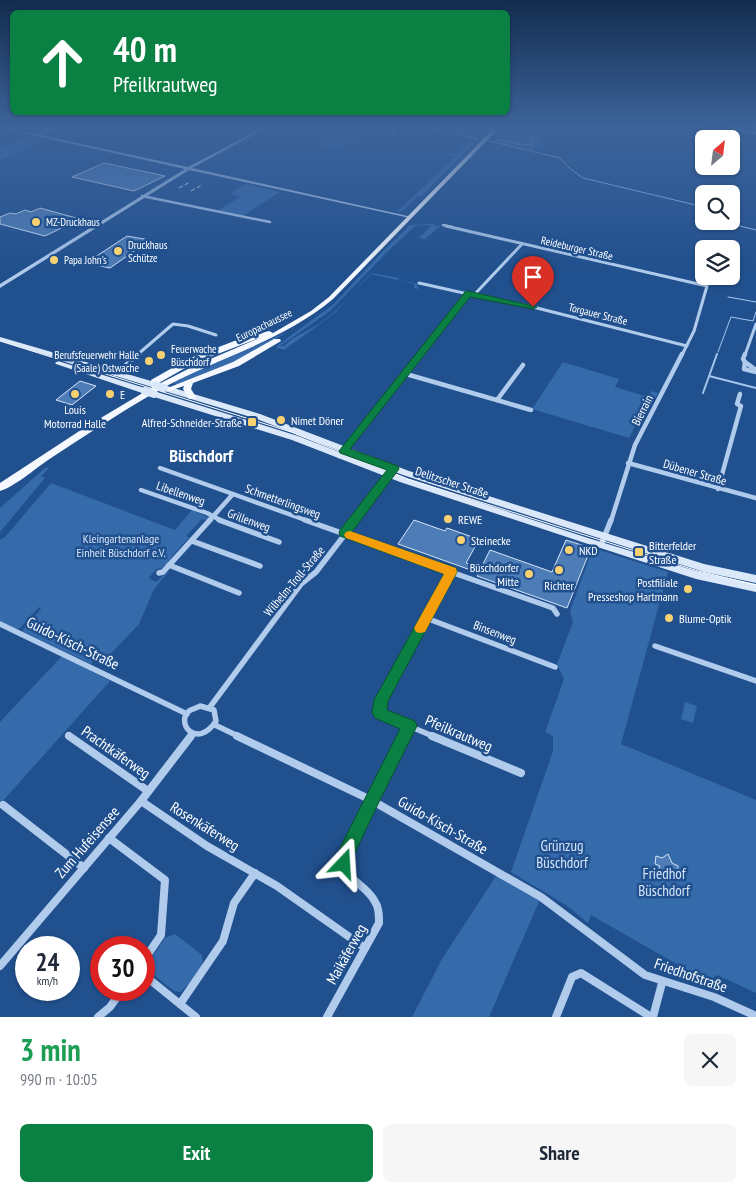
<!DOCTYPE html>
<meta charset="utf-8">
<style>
:root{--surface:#fff;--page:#f6f6f7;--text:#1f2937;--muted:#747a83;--accent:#0b8043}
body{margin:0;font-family:"PT Sans Narrow",sans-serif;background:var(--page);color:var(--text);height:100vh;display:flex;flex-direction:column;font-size:19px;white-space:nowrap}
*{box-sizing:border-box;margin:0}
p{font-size:16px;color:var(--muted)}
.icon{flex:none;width:28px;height:28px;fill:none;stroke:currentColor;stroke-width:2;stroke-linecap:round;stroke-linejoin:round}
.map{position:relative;height:1017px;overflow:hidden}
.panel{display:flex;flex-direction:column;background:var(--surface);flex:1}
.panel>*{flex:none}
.banner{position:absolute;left:10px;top:10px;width:500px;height:105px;border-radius:8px;box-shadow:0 1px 4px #0004;background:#0b8043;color:#fff;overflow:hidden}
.needle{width:32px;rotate:28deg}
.buttons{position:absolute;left:695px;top:130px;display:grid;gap:10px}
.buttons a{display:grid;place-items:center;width:45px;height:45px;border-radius:8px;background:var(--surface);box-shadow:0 1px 4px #0004;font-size:25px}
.speed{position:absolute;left:15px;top:936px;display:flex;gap:10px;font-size:25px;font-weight:700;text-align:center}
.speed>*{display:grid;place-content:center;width:65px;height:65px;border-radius:50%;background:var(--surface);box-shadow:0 1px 4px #0004;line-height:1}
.speed small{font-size:12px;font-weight:400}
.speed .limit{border:8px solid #d22;background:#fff;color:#111}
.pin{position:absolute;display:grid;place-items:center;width:42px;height:42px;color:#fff;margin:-51px -21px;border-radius:50% 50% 50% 0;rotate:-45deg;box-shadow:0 0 5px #0007}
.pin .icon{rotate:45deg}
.me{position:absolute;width:55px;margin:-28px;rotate:20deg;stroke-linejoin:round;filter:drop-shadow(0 0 4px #0008)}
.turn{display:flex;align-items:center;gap:18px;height:105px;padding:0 20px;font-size:22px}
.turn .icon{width:65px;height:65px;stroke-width:2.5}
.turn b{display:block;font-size:35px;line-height:42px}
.round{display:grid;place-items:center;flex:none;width:52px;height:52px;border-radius:8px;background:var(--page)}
.summary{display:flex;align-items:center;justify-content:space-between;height:85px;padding:0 20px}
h1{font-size:30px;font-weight:700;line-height:38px;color:#1e9e55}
.cta{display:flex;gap:10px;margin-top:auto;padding:10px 20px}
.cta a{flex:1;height:58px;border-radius:8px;background:var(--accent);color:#fff;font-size:20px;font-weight:700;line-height:58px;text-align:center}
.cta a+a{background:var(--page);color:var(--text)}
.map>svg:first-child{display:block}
.green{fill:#356aab}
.water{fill:#456693;stroke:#a3c6ed}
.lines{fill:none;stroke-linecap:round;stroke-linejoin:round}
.stream-far1{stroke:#a3c6ed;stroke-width:1}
.stream{stroke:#a3c6ed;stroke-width:2}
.building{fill:#4e7cb7;stroke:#d5e5f9}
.minor-far4{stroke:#b0cbec;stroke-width:2.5}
.minor-far3{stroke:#b0cbec;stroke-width:3}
.minor-far2{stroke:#b0cbec;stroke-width:4.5}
.minor-far1{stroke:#b0cbec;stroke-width:5.5}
.minor{stroke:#b0cbec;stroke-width:8}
.tertiary{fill:#b0cbec;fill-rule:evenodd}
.secondary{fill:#dbe8f9;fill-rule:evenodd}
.primary{fill:#f5f9ff;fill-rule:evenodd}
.tram{stroke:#fff;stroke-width:1}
.rail{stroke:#fff;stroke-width:1;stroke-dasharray:4.5 2;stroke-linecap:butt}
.secondary-bridge{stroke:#dbe8f9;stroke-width:8}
.route{fill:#0b8043;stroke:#07532c}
.slow{fill:#f59e0b}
.poi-dot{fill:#f9d171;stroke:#21508e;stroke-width:2}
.labels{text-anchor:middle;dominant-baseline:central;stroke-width:5;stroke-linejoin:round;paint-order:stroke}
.far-poi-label{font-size:11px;fill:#fff;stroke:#21508e;text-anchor:start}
.far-street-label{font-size:11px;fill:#fff;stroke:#21508e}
.poi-label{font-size:12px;fill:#fff;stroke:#21508e;text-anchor:start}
.street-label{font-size:12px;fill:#fff;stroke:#21508e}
.park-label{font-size:12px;fill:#d5e5f9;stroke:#21508e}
.near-street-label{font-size:15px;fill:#fff;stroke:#21508e}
.near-park-label{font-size:15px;fill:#d5e5f9;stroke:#21508e}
.district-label{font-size:18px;font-weight:bold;fill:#fff;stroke:#21508e}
</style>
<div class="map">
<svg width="756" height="1017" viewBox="0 0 756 1017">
<rect width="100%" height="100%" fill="#21508e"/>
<!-- green -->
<g class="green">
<path d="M315,128H350L362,143L326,147L312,130Z"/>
<path d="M423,128H484L477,138L472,137L479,139L467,150L459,149L468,143L467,138Z"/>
<path d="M506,128C518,128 531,132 541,140L540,145L532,151L493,142Z"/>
<path d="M29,137L45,140L0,160V148Z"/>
<path d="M458,150L466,151L421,197L418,196L402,211L397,212L456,156L442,152L457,154L459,152Z"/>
<path d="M245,184L280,192L242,216L217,211L240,197L230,194Z"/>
<path d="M433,224L436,226L441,225L425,239L419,238L432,225L415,226L387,252L330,311L280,346H284C296,334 314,329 327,318C344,305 357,288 371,273L399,278L398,280L418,284L417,286L419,287L417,289L414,288V284L371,274L335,313L284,350L278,348L276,350L278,345L334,304L382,252L410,225Z"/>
<path d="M289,331L247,356L177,385L173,382Z"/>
<path d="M563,362L619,379L615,387L648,397L652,391L658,393L653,402L648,401L629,438L532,409Z"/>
<path d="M45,468H49L41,476L45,478L0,532V508Z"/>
<path d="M51,483L175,530L192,510L209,518L207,520L202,519L186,536L190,538L187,540L171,557L173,558L163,568L156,569L149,578L156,582L171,569L154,589L139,624L102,663L94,661L91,664L22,631L41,609L39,607L20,628L17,629L0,621V540L6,536Z"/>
<path d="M593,548L668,572L621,744L756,800V993L717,975L708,982L591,915L588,923L566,905L511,872L553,751V736L545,732L564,679L557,664L573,622L570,611Z"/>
<path d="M62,656L110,681L0,804V722Z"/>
<path d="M685,702L697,706L693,723L681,719Z"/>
<path d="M502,875L541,897L489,1017H412L442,959L496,876Z"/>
<path d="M175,934L202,955C206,967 189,985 180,992L174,991L150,972V960L165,938Z"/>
</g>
<!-- water -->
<path class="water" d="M508,131L529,135L534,141L533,144L521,145L497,139L501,134Z"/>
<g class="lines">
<!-- stream-far1 -->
<g class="stream-far1">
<path d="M430,128L477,139"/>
<path d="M489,141L560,158L568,167L583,178L704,207"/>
<path d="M719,221L756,230"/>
<path d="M728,297L756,302"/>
<path d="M718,352L731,317L753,321L756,312"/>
</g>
<!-- stream -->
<g class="stream">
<path d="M709,376L756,388"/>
<path d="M703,393L717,354"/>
</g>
</g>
<!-- building -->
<g class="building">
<path d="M104,163L165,176L134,191L72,177Z"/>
<path d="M40,208L80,219L45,236L0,224V217L10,213L16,214L25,210L31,212Z"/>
<path d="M127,236L150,240L110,268L86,263Z"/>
<path d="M80,381L96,386L72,405L56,400Z"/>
<path d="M414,520L445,531L447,528L475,538L472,543L476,545L466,563L481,568L490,550L552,572L566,540L591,548L567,608L477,576L479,573L398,544Z"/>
<path d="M668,854L672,863L678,866V874L672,871L671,876L658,871L660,866L655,864L656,856L662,858Z"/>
</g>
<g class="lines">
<!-- minor-far4 -->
<g class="minor-far4">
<path d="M389,128L396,134"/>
<path d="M36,135L54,128"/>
<path d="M142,196L270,222"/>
<path d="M443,225L452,227"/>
</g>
<!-- minor-far3 -->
<g class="minor-far3">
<path d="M446,226L707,286L694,331L682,355"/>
<path d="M419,283L468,294"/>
<path d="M474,295L533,307L687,346"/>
<path d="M137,355L173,324L188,326L216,335"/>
<path d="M421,355L468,294L474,295L522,244"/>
<path d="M745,355L756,324"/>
</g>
<!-- minor-far2 -->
<g class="minor-far2">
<path d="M745,354L743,359L745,362L744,369L756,372"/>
<path d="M745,362L756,370"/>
<path d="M115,374L139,354"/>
<path d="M406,374L531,410"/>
<path d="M497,400L523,365"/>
<path d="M339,456L422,354"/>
<path d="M628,463L756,498"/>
<path d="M160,468L233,494"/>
<path d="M718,489L741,406L737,404L740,394"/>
<path d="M141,490L207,513L222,521"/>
<path d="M209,521L233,494L308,521"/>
<path d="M355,521L394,469"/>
<path d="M611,521L635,445L682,354"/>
</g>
<!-- minor-far1 -->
<g class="minor-far1">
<path d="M219,520L279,542"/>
<path d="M305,520L451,572L381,700L380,713L409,726"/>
<path d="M192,541L260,566"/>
<path d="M601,545L611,520"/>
<path d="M169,565L239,593"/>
<path d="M451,572L553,608L557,614"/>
<path d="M159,573L163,572L210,520"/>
<path d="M426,618L555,667"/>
<path d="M0,624L187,714"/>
<path d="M655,646L756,681"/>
<path d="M200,706L214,710L216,721C197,750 175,723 189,711C192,709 197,708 200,706Z"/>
<path d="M210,707L301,584L316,572L356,520"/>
<path d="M215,725L240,737"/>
<path d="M68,735L71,737"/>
<path d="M190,737L192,734"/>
<path d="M404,737L409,726L435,737"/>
</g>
<!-- minor -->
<g class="minor">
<path d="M69,736L148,791"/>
<path d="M237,736L371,800L541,897L645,975L714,997L756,1016"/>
<path d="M432,736L521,773"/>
<path d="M141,801L207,846L277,886L365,948"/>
<path d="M3,805L84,868"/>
<path d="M109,838L165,880L161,935L144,960"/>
<path d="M0,966L141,801L191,736"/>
<path d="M144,975L196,1017"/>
<path d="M180,1004L223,941L234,903L255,873"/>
<path d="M98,1017L110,1007L122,990"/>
<path d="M327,1017L379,923C379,915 379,907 374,900C363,881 338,879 347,852L404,736"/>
<path d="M556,1017L572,977L581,973L651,1017"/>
<path d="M653,1017L662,983"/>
</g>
<!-- tertiary -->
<g class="tertiary">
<path d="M1,128H8L188,167L262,128H267L192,168L412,217L410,218L189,170L0,288V284L185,169Z"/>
<path d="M725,128H734L756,132V134Z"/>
</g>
<!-- secondary -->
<g class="secondary">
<path d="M0,337L158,383L159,385L155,387H152L0,341Z"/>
<path d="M58,361L148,389L149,391L145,393H142L56,364L55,363Z"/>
<path d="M161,386H167L260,414L409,471L704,564L756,575V583L704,572L403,475L254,418L161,390Z"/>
<path d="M151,392H157L298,436L406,478L588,538L696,571L756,584V592L696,579L582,542L400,482L292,440L151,396Z"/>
</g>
<!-- primary -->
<g class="primary">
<path d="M494,128H499L333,299C279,344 214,358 154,393C118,414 83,437 48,460C35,469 14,487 0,491V483L84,428L151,388L194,366L262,337L194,363L157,384H151V380L188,359L242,338L269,331L273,333L311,311L329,297Z"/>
<path d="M274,339H280L281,341L239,366L193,383L191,389L196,397L195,399H189L183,389L184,386L169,391L165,389L233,362Z"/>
</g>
<!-- tram -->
<path class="tram" d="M0,341L291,432L408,479L698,571L756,585"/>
<!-- rail -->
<g class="rail">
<path d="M179,188L190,182"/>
<path d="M191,191L202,185"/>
</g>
<!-- secondary-bridge -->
<g class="secondary-bridge">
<path d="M155,385L164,388"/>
<path d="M145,391L154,394"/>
</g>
</g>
<!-- sky -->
<linearGradient id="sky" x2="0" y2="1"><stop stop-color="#122c4e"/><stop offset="0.47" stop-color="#3d649b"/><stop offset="1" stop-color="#3d649b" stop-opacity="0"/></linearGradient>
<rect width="756" height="271" fill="url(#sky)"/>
<!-- route -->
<path class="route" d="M468,291L537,307L533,309L470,297L350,449L398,466L399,469L352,532L456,568L457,572L388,701L387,710L415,721L417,726L377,806L355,853L350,870L344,873L338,870L335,864L341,846L400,729L375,718L372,713L374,700L444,574L340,536L339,533L340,530L387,470L340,453L339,451L465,292Z"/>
<!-- slow -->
<path class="slow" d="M350,531L456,568L457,572L425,632L420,633L416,632L414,628L444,574L346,538L344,535L346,532Z"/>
<!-- markers -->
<g class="poi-dot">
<circle cx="36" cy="222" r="5"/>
<circle cx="118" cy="251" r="5"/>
<circle cx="54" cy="260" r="5"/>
<circle cx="161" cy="355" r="5"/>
<circle cx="149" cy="361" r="5"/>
<circle cx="75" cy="394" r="5"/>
<circle cx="110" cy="394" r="5"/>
<circle cx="281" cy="420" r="5"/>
<rect x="247" y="417" width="10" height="10" rx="2.5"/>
<circle cx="448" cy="519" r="5"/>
<circle cx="461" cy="540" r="5"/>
<circle cx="569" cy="550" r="5"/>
<rect x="634" y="547" width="10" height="10" rx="2.5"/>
<circle cx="559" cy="570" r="5"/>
<circle cx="529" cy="574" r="5"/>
<circle cx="688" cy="589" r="5"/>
<circle cx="669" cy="618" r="5"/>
</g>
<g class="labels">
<!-- far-poi labels -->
<g class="far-poi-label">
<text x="46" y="222">MZ-Druckhaus</text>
<text x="128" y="245">Druckhaus<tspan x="128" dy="13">Schütze</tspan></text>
<text x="64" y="260">Papa John's</text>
<text x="171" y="349">Feuerwache<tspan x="171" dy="13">Büschdorf</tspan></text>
<text x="139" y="355" text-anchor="end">Berufsfeuerwehr Halle<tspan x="139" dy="13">(Saale) Ostwache</tspan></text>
</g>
<!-- far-street labels -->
<g class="far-street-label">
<text transform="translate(577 248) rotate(13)">Reideburger Straße</text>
<text transform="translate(598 314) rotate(14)">Torgauer Straße</text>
<text transform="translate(264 325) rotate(-26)">Europachaussee</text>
</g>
<!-- poi labels -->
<g class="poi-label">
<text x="120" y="394">E</text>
<text x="75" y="409" text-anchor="middle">Louis<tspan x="75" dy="14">Motorrad Halle</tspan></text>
<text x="291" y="420">Nimet Döner</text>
<text x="242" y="422" text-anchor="end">Alfred-Schneider-Straße</text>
<text x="458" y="519">REWE</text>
<text x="471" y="540">Steinecke</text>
<text x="649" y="545">Bitterfelder<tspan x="649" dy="14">Straße</tspan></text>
<text x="579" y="550">NKD</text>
<text x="519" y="567" text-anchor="end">Büschdorfer<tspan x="519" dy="14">Mitte</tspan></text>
<text x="678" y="582" text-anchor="end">Postfiliale<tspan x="678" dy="14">Presseshop Hartmann</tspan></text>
<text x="559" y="585" text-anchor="middle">Richter</text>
<text x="679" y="618">Blume-Optik</text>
</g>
<!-- street labels -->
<g class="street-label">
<text transform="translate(642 410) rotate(-63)">Bierrain</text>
<text transform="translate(695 472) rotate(16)">Dübener Straße</text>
<text transform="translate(452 482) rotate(18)">Delitzscher Straße</text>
<text transform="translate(181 493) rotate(19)">Libellenweg</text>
<text transform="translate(283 501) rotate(20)">Schmetterlingsweg</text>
<text transform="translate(249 520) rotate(20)">Grillenweg</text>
<text transform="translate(294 581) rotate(-50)">Wilhelm-Troll-Straße</text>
<text transform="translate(495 632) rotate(21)">Binsenweg</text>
</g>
<!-- park labels -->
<g class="park-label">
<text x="121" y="538">Kleingartenanlage<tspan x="121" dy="14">Einheit Büschdorf e.V.</tspan></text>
</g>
<!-- near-street labels -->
<g class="near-street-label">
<text transform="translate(73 643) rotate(26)">Guido-Kisch-Straße</text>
<text transform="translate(459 733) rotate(23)">Pfeilkrautweg</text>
<text transform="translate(116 752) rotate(35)">Prachtkäferweg</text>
<text transform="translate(443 825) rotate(30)">Guido-Kisch-Straße</text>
<text transform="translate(205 826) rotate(32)">Rosenkäferweg</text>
<text transform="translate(87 842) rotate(-49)">Zum Hufeisensee</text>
<text transform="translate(346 954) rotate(-61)">Maikäferweg</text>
<text transform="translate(691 975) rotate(19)">Friedhofstraße</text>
</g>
<!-- near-park labels -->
<g class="near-park-label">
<text x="562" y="845">Grünzug<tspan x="562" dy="17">Büschdorf</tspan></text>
<text x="664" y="873">Friedhof<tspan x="664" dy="17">Büschdorf</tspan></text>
</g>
<!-- district labels -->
<g class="district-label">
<text x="201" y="455">Büschdorf</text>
</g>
</g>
</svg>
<div class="buttons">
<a><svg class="needle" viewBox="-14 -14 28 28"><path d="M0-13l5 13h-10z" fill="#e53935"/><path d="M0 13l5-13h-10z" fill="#747a83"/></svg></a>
<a><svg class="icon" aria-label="search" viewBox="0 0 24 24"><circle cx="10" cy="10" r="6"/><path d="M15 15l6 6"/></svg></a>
<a><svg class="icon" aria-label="layers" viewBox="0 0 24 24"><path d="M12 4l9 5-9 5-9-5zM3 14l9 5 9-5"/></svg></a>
</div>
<div class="speed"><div>24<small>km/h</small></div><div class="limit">30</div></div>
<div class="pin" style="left:533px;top:307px;background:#d93025"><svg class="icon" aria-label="arrive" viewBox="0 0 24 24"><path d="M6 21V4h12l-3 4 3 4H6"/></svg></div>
<svg class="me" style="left:344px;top:864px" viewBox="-20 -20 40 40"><path d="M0-17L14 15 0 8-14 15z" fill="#0b8043" stroke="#fff" stroke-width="4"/></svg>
<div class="banner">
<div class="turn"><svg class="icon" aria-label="ahead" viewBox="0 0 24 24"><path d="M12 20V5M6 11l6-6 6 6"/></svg><div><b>40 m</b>Pfeilkrautweg</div></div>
</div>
</div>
<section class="panel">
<div class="summary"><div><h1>3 min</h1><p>990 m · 10:05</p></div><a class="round"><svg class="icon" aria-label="close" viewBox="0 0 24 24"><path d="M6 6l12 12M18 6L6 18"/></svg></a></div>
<div class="cta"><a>Exit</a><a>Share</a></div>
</section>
